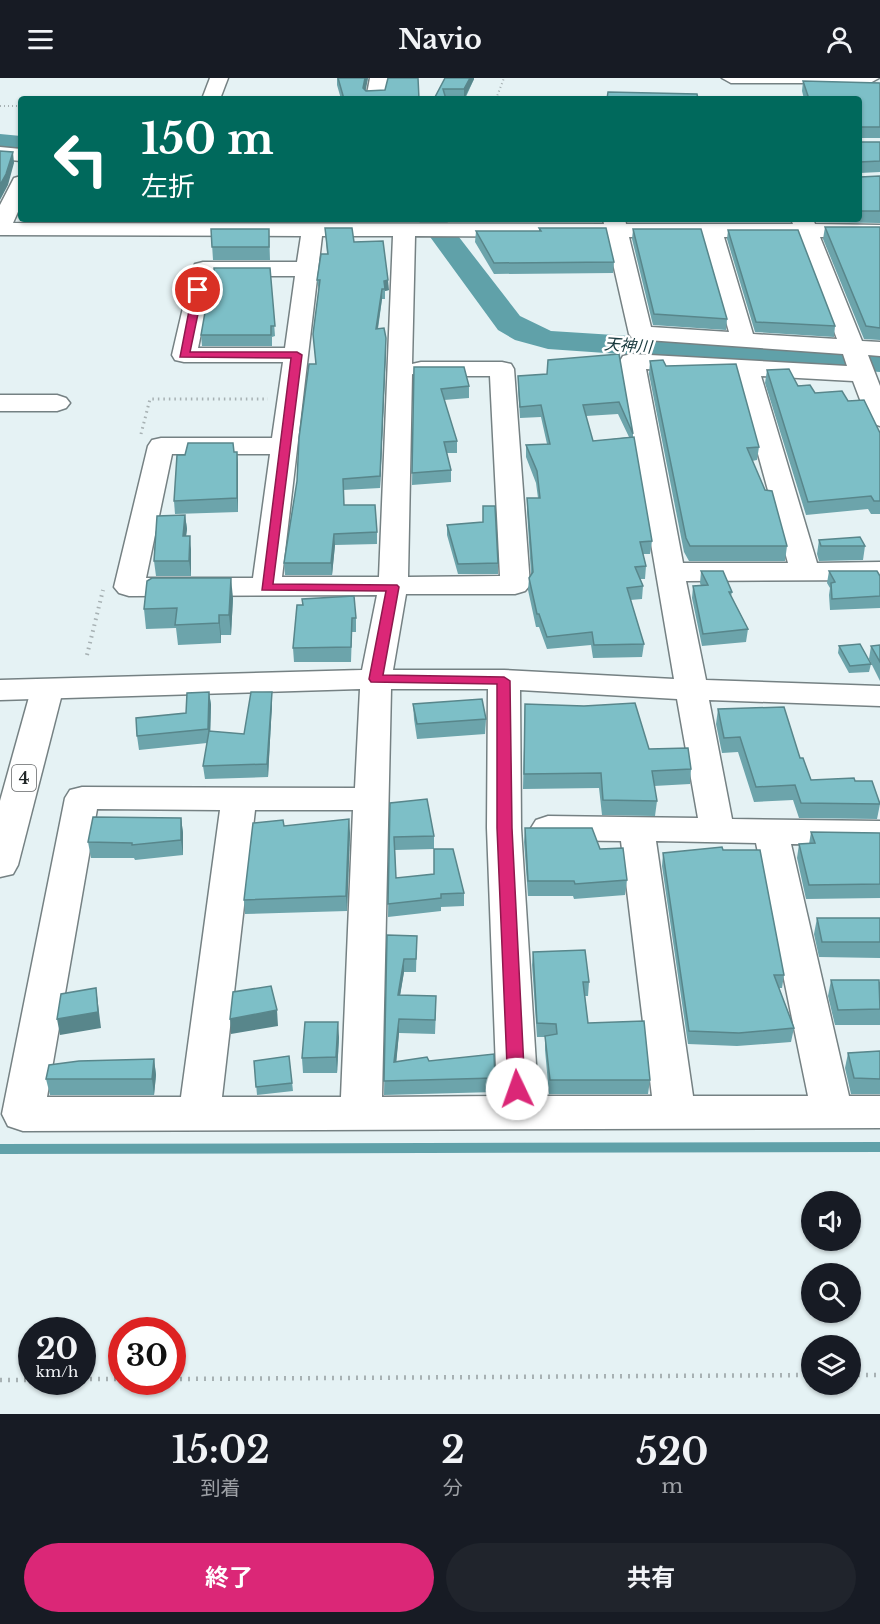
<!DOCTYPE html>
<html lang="ja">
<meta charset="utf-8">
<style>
:root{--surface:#171b24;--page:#20242c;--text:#f1f3f6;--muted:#9ea1a6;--accent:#db2777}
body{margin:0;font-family:"Libre Baskerville","Noto Sans JP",serif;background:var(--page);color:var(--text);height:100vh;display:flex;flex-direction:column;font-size:22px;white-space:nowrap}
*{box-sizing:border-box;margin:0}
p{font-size:20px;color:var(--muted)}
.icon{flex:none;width:33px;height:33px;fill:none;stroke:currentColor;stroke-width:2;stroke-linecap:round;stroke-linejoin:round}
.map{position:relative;height:1336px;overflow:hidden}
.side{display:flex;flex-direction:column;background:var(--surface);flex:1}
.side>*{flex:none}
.top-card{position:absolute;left:18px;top:18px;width:844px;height:126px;border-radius:6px;box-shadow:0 2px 4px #0004;background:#00695c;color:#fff;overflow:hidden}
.fabs{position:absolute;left:801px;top:1113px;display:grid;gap:12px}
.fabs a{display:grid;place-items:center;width:60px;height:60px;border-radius:50%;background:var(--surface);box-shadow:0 2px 4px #0004;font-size:30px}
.speed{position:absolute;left:18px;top:1239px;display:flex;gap:12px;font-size:30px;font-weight:700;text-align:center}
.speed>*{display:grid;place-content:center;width:78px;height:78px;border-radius:50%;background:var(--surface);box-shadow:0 2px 4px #0004;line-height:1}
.speed small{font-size:15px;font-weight:400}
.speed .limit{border:9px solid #d22;background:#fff;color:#111}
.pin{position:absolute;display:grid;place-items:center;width:51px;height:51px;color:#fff;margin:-26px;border:3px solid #fff;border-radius:50%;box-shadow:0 2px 6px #0007}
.me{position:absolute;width:66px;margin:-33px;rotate:357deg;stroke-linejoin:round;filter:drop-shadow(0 0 4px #0008)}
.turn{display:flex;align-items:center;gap:21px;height:126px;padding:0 24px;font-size:27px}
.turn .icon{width:78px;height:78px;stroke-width:2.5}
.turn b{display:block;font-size:42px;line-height:51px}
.eta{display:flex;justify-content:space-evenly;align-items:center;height:102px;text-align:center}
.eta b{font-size:36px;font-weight:700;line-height:42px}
.button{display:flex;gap:12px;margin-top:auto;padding:12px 24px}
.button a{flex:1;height:69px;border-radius:36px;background:var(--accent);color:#fff;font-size:24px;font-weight:700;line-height:69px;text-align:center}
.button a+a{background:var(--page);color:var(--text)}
header{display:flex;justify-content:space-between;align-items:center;height:78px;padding:0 24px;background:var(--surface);font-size:27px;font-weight:700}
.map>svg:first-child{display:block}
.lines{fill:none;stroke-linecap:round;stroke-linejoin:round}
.stream{stroke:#60a1a9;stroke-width:10}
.river{fill:#60a1a9;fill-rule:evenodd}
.minor-casing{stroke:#758183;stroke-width:3}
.highway-casing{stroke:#758183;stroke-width:3}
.path-far3{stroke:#a7b1b3;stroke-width:2;stroke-dasharray:1 3;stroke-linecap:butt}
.path-far2{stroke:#a7b1b3;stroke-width:3;stroke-dasharray:1.5 4;stroke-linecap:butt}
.path-far1{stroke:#a7b1b3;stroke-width:4;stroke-dasharray:1.5 4.5;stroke-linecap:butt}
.path{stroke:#a7b1b3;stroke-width:4.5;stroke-dasharray:2 6;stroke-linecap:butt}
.minor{fill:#fff;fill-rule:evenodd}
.highway{fill:#fff;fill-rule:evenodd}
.wall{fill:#6ca4ab;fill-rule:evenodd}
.shaded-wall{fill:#58868b}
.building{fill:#7dbfc7;stroke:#58868b;stroke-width:1.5}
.route{fill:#db2777;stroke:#8e194d;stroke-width:1.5}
.labels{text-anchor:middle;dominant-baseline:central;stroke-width:5;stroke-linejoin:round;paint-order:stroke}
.far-water-label{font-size:16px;font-style:italic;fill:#18393d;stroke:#fff}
.shield{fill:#fff;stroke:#636667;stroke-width:1.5}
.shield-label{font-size:16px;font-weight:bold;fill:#202526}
</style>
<header><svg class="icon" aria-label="menu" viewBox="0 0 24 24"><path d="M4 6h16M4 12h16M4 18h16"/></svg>Navio<svg class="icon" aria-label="person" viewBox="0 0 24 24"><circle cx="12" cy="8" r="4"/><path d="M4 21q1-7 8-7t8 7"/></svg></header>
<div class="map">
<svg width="880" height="1336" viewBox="0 0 880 1336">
<rect width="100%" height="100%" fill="#e5f2f4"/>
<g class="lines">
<!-- stream -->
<path class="stream" d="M0,1071L880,1069"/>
<!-- river -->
<g class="river">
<path d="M0,56L21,58V74L0,72Z"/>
<path d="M417,141H445L520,238L551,253L880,274V294L548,271L515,262L498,252Z"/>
</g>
<!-- minor casing -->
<g class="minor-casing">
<g id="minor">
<path d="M210,0H228L220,21H202Z"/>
<path d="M370,0H388L384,21H366Z"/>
<path d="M722,0H879L870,5H731Z"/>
<path d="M0,69L21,71V83L0,81Z"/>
<path d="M21,98V127L13,145L604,146L603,141H625L626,146H793L791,141H813L815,146L880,147V159H820L862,263L880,264V278L868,277L880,308V348L871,345L867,340L853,303L761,298L817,485L880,484V502L686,503L706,602L880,608V628L709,622L732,741L880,743V767L791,766L849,1018H880V1050L23,1053L8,1048L2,1036L65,720L70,712L82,709L355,710L360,611L0,622V602L362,592L377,517L129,518L119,515L114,509L148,368L152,362L161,360H272L283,284H184L175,282L172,277L192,191L195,186L203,184H297L301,158L0,157V127L14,100ZM322,158H393L379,499H282ZM415,158L607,159L629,256L633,261L843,276L847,288L632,276L623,278L620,283L674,601L504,592H393L406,516H515L525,513L530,507L514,291L511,286L502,284H421L412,286ZM629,159H702L729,254L651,249ZM724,159H798L837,261L753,256ZM213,198H295L285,270H198ZM646,291L736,296L788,485H683ZM412,296L421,298H490L500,498L408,499ZM172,376H270L253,500H146ZM391,611H488L487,750L497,1018L382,1019ZM520,612L677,621L698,740L548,738L536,742L531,750L536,758L548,762L621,763L652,1018H538L521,750ZM97,731L220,732L181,1019H47ZM255,732H353L341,1019H222ZM656,763L756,765L808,1018H693Z"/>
<path d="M0,317H57L66,320L70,325L66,330L57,333H0Z"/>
</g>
</g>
<!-- highway casing -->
<g class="highway-casing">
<path id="highway" d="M47,602L58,605L63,612L18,787L13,796L0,799V723L31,612L36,605Z"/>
</g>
<!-- path-far3 -->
<g class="path-far3">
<path d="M496,21L504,0"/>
<path d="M0,28H21"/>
</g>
<!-- path-far2 -->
<path class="path-far2" d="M141,356L150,321H268"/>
<!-- path-far1 -->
<path class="path-far1" d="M87,577L103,512"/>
<!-- path -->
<g class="path">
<path d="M850,1297H880"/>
<path d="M82,1301H122"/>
<path d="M172,1301L812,1297"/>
<path d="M0,1302H32"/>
</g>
<!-- minor -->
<use href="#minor" class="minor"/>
<!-- highway -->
<use href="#highway" class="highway"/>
</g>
<!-- wall -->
<g class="wall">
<path d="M337,0H368L365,12L419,21H341L337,7Z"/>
<path d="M445,0L474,1L465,21H434Z"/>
<path d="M803,3L880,5V60H860V64H880V94L860,95V99L880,98V145L817,144L815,141H860V21H804L802,13Z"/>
<rect x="275" y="141" width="74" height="2"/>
<path d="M529,141H602L601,144H530Z"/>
<path d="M626,141H790V144H628Z"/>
<path d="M825,149H880V262L864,261L823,161Z"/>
<path d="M325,150L354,164L389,212L385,213V221H382L378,251L386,271L380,410L343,412L344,427L377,454V466L335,467L332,497H285L284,485L316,286L313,256L319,213L317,202L327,176Z"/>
<path d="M539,150L614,184L613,195L494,196L475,164L476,153H539Z"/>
<path d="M211,151H269L270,182H213Z"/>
<path d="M633,151L727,241L726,252L653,247L632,161Z"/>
<path d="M728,152L835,248L834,259L755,254L727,161Z"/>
<path d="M270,190L275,258L272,259V268H202L201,257L215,222Z"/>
<path d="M619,276L633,356V359L652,463L650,476H643L646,488L645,501H640L643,508L642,521L630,522L644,566L642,579L593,580L591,567L547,571L539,549H536L528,512L529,500L531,496L527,433V420H538L536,405L526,379V367L547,366L541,339L520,340L518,309V298L547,296ZM618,336L629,359L593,363L586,338Z"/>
<path d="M650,283L759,369L757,382L752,383L787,468L785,483H689L684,474L649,296Z"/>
<path d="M414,289L469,308V320L444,322L457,363V375H447L451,392V404L412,407Z"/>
<path d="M767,292L815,315L848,323L880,355V436H871L868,431L806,437L765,305Z"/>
<path d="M237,374L238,387V434L175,436L174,423L185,377Z"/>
<path d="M483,428L498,485V496H458L447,457V447L483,444Z"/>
<path d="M185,437L187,451L186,458L191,472V498H156L154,483Z"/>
<path d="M819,462L865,468L863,482L819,483L817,476Z"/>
<path d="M701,493L732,514L731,518L748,551L746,564L702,568L692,520L693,508H701L700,505Z"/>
<path d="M829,493L880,498V530L830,532L829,517L830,510L827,505Z"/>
<path d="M233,520L231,557H221V565L178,567L176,550L146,551L144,531Z"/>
<path d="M297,527L356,540V554H352L351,584H294L293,570Z"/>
<path d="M880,567V603L869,581L871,568Z"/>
<path d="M839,568L871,586L869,594L849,595L838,575Z"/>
<path d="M209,614L211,627L210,653L244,656L272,626L268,699L205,701L203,688L207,665L139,672L137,658L186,635Z"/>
<path d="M413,626L486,641L485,656L417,661L414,641Z"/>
<path d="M525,626L649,671L691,691L690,706L654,708L657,723L655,738L602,737L599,710L523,711Z"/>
<path d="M718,631L800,680L811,702L855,703L880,726L877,741L799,740L793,722L754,724L738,674L722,675L716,646Z"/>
<path d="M390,725L434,758V771L395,772L396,800L464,815V828L441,829V833L388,839Z"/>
<path d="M181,740L183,755V777L135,782L134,780H91L88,764Z"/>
<path d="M525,750L600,771L627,802L625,817L574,821L573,818H528L524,764Z"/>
<path d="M811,754L880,755V820L806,821L797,780L799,766H809Z"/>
<path d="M350,755L347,833L245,836L244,822Z"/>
<path d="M663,775L784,897L782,910H779L794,950L791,964L737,968L688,966L662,788Z"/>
<path d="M817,840H880V880L819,879L814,856Z"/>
<path d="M387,857L417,858L416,894H404L400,917L436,932L435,956L399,955L396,984L429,983L495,1000V1014L384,1017Z"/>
<path d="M533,874L589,904L588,918H585L588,945L650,1002L648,1016H549L545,972V959H537L532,887Z"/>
<path d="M831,902L880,904V947H835L828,918Z"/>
<path d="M339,959L337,995H303L302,980Z"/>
<path d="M880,973V1016H851L845,990L848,975Z"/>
<path d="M289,978L293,1013L257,1017L254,983Z"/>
<path d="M154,981L156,997L154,1017H50L46,1001Z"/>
</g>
<!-- shaded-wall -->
<g class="shaded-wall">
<path d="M365,0H368L364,21L363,10Z"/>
<path d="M470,0H474V1L464,21V11Z"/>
<path d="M13,74L14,85L8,107L0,122V107Z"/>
<path d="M388,202L389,212L385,213L384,203Z"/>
<path d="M382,211V221L376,261V251Z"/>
<path d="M386,260V271L380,410V398Z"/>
<path d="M237,374L238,387V434L237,420Z"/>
<path d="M185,437L187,451L184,473L183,458Z"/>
<path d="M334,456L335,467L332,497L331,485Z"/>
<path d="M190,458L191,472V498L189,483Z"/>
<path d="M231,500L233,520L231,557L229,537Z"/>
<path d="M219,537L221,557V565L219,545Z"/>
<path d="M209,614L211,627L210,665L208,651Z"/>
<path d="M272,614V626L268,699L267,686Z"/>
<path d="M181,740L183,755V777L181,762Z"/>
<path d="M349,741L350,755L347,833L346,818Z"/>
<path d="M404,881V894L398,930V917Z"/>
<path d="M96,910L101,950L60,957L57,941Z"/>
<path d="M277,932L278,948L231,956L230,941Z"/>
<path d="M399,941V955L395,998L394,984Z"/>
<path d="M338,944L339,959L337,995L336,979Z"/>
<path d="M154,981L156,997L154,1017L152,1001Z"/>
</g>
<!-- building -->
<g class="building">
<path d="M338,0H365L363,10L366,13L385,12L388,0H418L419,21H344Z"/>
<path d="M445,0H470L464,11H443L446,21H434Z"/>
<path d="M803,3L880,5V49H860V64H880V83L860,84V99L880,98V133H860V21H809Z"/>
<path d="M608,14L697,16L698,21H607Z"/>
<path d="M0,73L13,74L6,96L0,107Z"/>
<path d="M825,149H880V250L866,248Z"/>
<path d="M325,150H352L354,164L383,163L388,202L384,203L385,211H382L376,251L384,250L386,260L380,398L343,401L344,427H375L377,454L334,456L331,485H284L297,403L299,360L309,286H316L313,256L320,202H317L321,176H328Z"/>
<path d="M539,150H606L614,184L494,185L476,153H541Z"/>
<path d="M211,151H269V169H212Z"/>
<path d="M633,151H701L727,241L654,236Z"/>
<path d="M728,152H798L835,248L756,244Z"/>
<path d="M214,190H270L275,248H271V257H201L207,223L215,222Z"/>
<path d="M619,276L633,356L619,324L583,327L593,363L634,359L652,463L640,464L646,488L635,489L643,508L627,510L644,566L594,567L592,554L547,559L539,536H537L529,500L533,494L527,420H540L537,393L526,367L550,366L541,327L520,329L518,298L547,296L548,282Z"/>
<path d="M663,282L666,288L736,286L759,369L747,370L765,412L772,413L787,468H690L686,460L650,283Z"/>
<path d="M414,289H464L469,308L441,311L457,363L444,364L451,392L412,395Z"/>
<path d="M789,291L798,308L810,307L815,315L842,313L848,323L864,322L880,355V423H874L871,418L808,424L767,292Z"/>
<path d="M188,365H233L234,374H237V420L174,423L177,377H185Z"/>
<path d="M483,428H495L498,485L458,486L447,447L483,444Z"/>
<path d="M185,437L183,458H190L189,483H154L157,438Z"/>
<path d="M860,459L865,468H821L819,462Z"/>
<path d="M701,493H723L732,514H729L748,551L703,556L693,508L708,507Z"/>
<path d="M829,493H877L880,498V518L832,521L831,505L835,504Z"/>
<path d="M152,500H231L229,537H219V545L175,547L177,530L144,531L147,503Z"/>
<path d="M354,518L356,540H352L351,569L293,570L297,527H303L302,521Z"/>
<path d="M860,566L871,586L850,588L839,568Z"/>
<path d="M880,567V584L871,568Z"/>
<path d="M209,614L208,651L137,658L136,640L186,635L187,615Z"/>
<path d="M251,614H272L267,686L203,688L209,653L244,656Z"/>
<path d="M482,621L486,641L417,646L413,626Z"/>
<path d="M635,625L649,671L688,670L691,691L652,693L657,723L603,722L601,695L524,696L525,626L584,628Z"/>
<path d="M784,629L800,680H803L811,702L854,700L855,703H872L880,726L801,725L795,707L756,709L740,659L724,660L718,631Z"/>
<path d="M427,721L434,758L394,759L396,800L434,796V771H453L464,815L441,816V820L388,826L390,725Z"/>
<path d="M93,739L181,740V762L132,767V765L88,764Z"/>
<path d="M349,741L346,818L244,822L253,745L283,742L284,748Z"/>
<path d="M525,750H592L600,771L623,770L627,802L575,806L574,803H528Z"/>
<path d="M811,754L880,755V806L809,807L799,766L815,765Z"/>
<path d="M722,769L723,772H760L784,897H774L794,950L739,955L689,953L663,775Z"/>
<path d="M817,840H880V864H822Z"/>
<path d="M387,857L417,858L416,881H404L398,917L436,918L435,942L399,941L394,984L427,979L429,983L494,976L495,1000L384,1003Z"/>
<path d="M585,872L589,904H583L588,945L644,943L650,1002H550L545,958L557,956L556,946L537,945L533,874Z"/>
<path d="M831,902H879L880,931L838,932Z"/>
<path d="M271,908L277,932L230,941L233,914Z"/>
<path d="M96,910L98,934L57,941L61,916Z"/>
<path d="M305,944H338L336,979L302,980Z"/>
<path d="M880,973V1001L854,1000L848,975Z"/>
<path d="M289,978L292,1005L256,1009L254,983Z"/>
<path d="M154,981L152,1001H46L49,987L79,983Z"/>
</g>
<!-- route -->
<path class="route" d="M198,209L203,212L190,274H297L302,277L273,506L397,507L399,509L383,597L504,599L510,603L512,750L525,1011L523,1016H511L508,1011L497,750V606L371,604L369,601L386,513L262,512L291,280L180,279L193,212Z"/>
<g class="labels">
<!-- far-water labels -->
<g class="far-water-label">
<text transform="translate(628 267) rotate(4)">天神川</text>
</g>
<!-- shield labels -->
<rect class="shield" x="12" y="687" width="24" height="26" rx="4.5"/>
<g class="shield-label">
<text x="24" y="700">4</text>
</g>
</g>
</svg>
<div class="fabs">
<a><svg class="icon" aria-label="sound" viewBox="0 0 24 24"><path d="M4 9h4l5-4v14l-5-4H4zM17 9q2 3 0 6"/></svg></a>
<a><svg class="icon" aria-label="search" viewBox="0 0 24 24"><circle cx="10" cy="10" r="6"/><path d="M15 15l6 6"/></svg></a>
<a><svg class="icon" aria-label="layers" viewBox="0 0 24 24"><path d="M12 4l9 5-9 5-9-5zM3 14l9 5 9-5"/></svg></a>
</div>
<div class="speed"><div>20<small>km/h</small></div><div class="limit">30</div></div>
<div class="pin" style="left:198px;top:212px;background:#d93025"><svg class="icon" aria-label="arrive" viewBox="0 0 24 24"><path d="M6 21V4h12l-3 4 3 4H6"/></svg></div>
<svg class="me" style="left:517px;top:1011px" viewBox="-20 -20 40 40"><circle r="19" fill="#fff"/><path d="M0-13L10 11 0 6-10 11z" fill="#db2777"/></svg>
<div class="top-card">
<div class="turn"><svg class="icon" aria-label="left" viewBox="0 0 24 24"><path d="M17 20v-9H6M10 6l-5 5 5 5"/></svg><div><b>150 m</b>左折</div></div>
</div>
</div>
<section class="side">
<div class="eta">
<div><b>15:02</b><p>到着</p></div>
<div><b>2</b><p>分</p></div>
<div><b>520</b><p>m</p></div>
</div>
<div class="button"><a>終了</a><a>共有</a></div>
</section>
